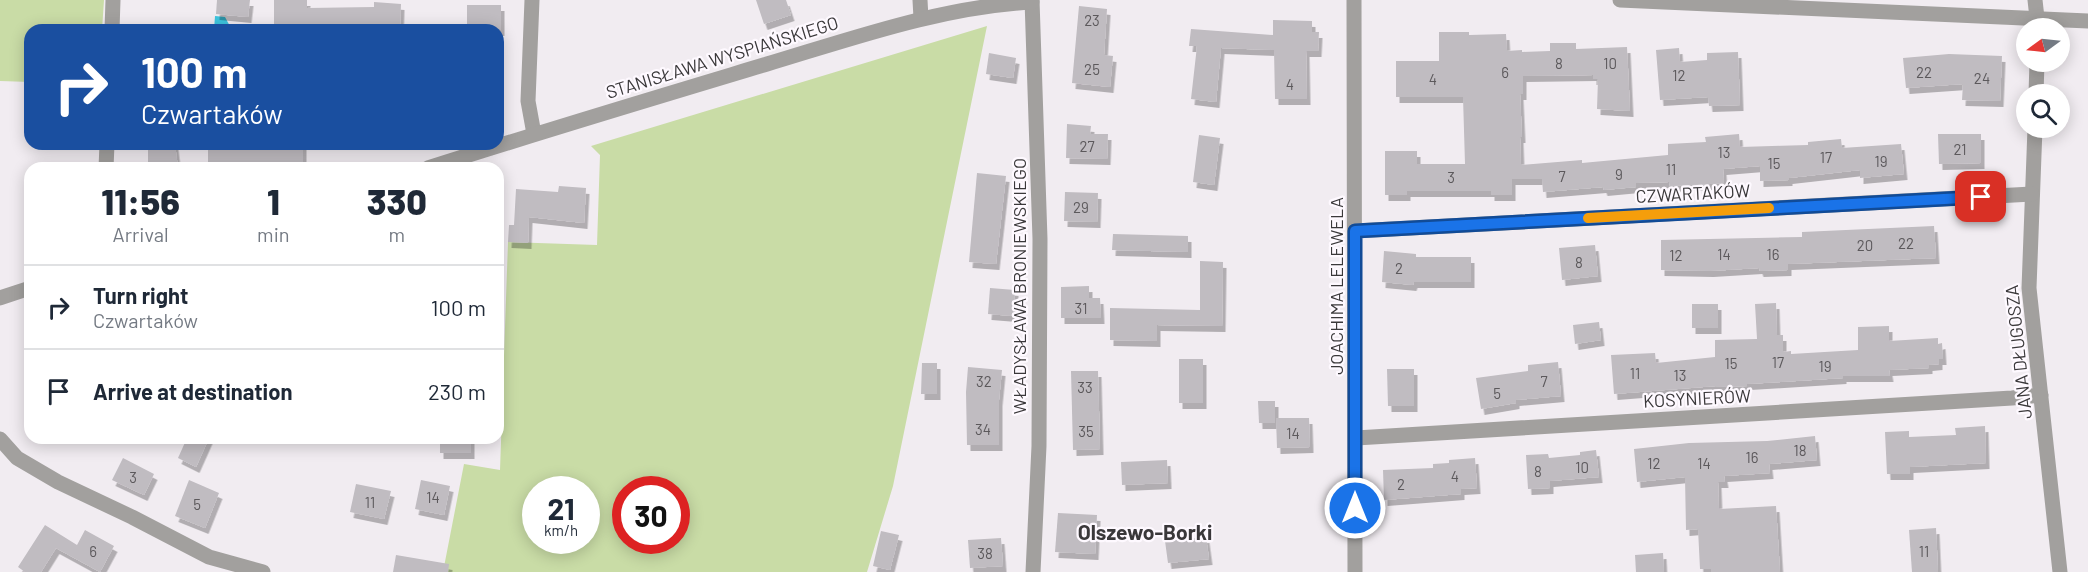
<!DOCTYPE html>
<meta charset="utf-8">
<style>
:root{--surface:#fff;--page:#f2f2f3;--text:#1f2937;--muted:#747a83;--line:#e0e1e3}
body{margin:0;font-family:Barlow,sans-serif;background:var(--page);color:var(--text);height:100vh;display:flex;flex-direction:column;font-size:22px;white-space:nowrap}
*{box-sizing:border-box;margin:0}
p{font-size:20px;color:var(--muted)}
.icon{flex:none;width:33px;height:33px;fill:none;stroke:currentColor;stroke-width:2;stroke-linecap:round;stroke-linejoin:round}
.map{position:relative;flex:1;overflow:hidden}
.sheet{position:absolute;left:24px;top:162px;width:480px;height:282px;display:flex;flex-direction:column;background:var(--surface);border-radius:18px;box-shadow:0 3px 15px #0003}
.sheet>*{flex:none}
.top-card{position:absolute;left:24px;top:24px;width:480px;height:126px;border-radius:18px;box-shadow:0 3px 15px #0003;background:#1a4fa0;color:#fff;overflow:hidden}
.needle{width:39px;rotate:255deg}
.controls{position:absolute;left:2016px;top:18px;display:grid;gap:12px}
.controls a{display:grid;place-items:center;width:54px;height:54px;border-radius:50%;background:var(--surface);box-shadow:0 3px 15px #0003;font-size:30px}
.speed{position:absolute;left:522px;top:476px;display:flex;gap:12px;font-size:30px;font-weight:700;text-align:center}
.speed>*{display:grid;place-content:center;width:78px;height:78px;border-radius:50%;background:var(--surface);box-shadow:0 3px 15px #0003;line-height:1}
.speed small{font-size:15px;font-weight:400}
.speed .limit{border:9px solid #d22;background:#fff;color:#111}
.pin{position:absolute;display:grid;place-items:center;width:51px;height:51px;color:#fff;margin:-26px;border-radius:12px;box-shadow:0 3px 9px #0006}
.me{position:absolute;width:66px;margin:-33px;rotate:0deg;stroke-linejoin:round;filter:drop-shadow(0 0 4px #0008)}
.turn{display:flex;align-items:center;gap:21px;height:126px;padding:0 18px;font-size:27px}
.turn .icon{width:78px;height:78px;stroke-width:2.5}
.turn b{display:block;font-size:42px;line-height:51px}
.eta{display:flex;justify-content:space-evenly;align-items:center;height:102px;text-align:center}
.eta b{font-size:36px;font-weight:800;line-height:42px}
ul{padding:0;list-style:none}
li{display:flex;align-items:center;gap:18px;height:84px;padding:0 18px;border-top:2px solid var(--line)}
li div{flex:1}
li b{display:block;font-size:22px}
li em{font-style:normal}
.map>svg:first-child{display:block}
.green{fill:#c9dca6;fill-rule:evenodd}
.water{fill:#3ec5df}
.building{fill:#c0bcc1;filter:url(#shadow)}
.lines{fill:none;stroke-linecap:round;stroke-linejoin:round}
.street{stroke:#a2a09e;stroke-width:15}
.route-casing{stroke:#114b97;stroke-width:15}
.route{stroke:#1a73e8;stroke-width:10}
.slow{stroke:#f59e0b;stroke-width:10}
.labels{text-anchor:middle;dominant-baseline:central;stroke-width:4.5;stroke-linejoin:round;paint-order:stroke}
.number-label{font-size:15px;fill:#5c595c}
.street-label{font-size:18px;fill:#3a383a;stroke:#fef9ff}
.quarter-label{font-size:21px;font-weight:bold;fill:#3a383a;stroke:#fef9ff}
</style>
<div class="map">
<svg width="2088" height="572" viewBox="0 0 2088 572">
<defs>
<filter id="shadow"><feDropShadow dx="3.5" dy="6" stdDeviation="0" flood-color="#0004"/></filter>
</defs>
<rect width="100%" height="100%" fill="#f1ecf1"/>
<!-- green -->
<g class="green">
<path d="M0,0H104L102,30H30V82L0,81Z"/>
<path d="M987,26L893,486L867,572H443L464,464L500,470L508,242L597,245L600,155L591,146ZM536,489H586V540H536ZM626,489H676V540H626Z"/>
</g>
<!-- water -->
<path class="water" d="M215,16L225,17L232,30H214Z"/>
<!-- building -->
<g class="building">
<path d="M217,0H250L248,17L216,14Z"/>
<path d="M274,0H307V8L374,7V2L401,4L400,30H322V26H274Z"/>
<path d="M756,0H786L791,15L764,24Z"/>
<rect x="467" y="5" width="34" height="25"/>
<path d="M1079,6L1107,9L1104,55L1113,56L1110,87L1072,83Z"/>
<path d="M1273,20L1312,21V32H1319L1318,51H1306L1307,99H1275L1274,50L1221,48L1216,102L1191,99L1197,46H1189L1191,29L1273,35Z"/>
<path d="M1439,32H1469V35L1506,34L1507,51L1522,50V52L1550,51V43H1576V49L1627,47L1630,111L1597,109L1598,79H1593V75L1523,76V94H1520L1522,137H1520L1521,165L1582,160V163L1668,155V144L1706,142L1705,137L1739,134L1740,147L1808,145V142L1841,139L1842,148L1901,144L1904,174L1860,178V170L1789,178V180L1760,181V166L1723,169L1724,183L1710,184L1670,186L1669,182L1636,183V187L1604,190L1603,187L1543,192L1542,179H1512V195H1491V191H1407V195H1385V151H1417V164H1465L1463,97H1396V61H1439Z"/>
<path d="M1679,48L1680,62L1707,60V53L1738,52L1740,105L1709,106L1708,97L1660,100L1656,50Z"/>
<path d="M989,53L1016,58L1013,78L986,74Z"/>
<path d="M1949,54L2002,56L2000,101L1962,100L1963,84L1906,88L1903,58Z"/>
<path d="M1067,124L1091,126L1090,134H1108L1107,159L1066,158Z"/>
<path d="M1938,134H1981V163L1939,164Z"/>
<path d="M1199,135L1220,138L1214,185L1193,182Z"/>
<path d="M148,144H175L178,168H148Z"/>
<path d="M268,144H303V162L247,164V168H208V146L268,147Z"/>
<path d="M977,173L1006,176L996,264L969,262Z"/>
<path d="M559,186L586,188L584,223L529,217L528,243L508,242L509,225H514L516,189L558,192Z"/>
<path d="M1065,192L1098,193L1097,222L1064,221Z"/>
<path d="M1934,226L1936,258L1788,264V270L1760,271L1759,268L1710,271L1661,270V240L1802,237V232Z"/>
<path d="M1113,234L1188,236V252L1112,250Z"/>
<path d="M1595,245L1598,276L1562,280L1559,248Z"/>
<path d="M1384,251L1416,254V257H1471V282H1414L1413,285L1382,282Z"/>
<path d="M1200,261L1223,262L1222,326L1157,325V341L1110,340V308L1200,310Z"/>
<path d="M1089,286V298H1100L1101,318H1061V287Z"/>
<path d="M990,288L1015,290L1013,316L988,314Z"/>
<path d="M1776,303L1777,335H1783V352L1791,351V354L1858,350V327L1889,326V341L1938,338V344L1942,343L1943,359H1939V364L1929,365V368L1889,370L1890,376H1843V378L1747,384V386L1716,387V386L1614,394L1611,355L1655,353L1656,363L1715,357V340L1757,339L1755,304Z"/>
<rect x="1692" y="304" width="26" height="24"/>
<path d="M1599,322L1601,340L1575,344L1573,325Z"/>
<rect x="1179" y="359" width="24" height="44"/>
<path d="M1558,362L1561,396L1516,400V403L1481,409L1476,378L1528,371V365Z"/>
<path d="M922,363H937V394H921Z"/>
<path d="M968,367L1002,370L999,400V445H967L966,392Z"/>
<path d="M1387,369H1414V406H1388Z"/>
<path d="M1071,371H1098L1100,449L1073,450Z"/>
<path d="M1258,401H1275V423H1259Z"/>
<path d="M1276,418H1309L1310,447L1277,448Z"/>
<path d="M1985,426L1986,463L1910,467V474H1887L1885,432L1909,431V437L1956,435L1955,428Z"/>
<path d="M1815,436L1817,460L1769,464L1770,473L1724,476L1725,482H1718L1719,509L1776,506L1780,572H1711V569H1700L1698,529L1686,530L1685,477L1637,482L1634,449L1689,443L1767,441Z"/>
<path d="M187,438H209L196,467L178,458Z"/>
<rect x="440" y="438" width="31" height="15"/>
<path d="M1596,450L1599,477L1550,481V488L1528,489L1526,455L1548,454L1549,458L1580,455V452Z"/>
<path d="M123,458L154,474L144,495L112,480Z"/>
<path d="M1475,458L1477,488L1461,489V494L1384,500L1383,470L1433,468V464L1449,463V460Z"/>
<path d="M1167,460L1168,483L1122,485L1121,462Z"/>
<path d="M189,480L219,493L205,528L175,516Z"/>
<path d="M421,480L450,486L444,515L415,509Z"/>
<path d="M356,484L391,491L384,519L350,512Z"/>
<path d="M1058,513L1097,515L1095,554L1055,552Z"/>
<path d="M45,525L77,545L85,530L114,546L100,572L56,548L41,572H25L18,567Z"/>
<path d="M1936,528L1938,572H1912L1909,530Z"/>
<path d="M881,531L899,535L890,570L873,566Z"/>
<path d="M1206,537L1209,559L1168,563L1165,541Z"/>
<path d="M1001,538L1003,566L970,568L968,540Z"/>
<path d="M1663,553L1664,572H1636L1635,555Z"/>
<path d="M396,555L449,564L448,572H393Z"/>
</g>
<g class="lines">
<!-- street -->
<g class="street">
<path d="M532,0L528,101L534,134"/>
<path d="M920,0L921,18"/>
<path d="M1032,0L1040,239L1039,446L1033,572"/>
<path d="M1354,0L1355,572"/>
<path d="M1620,0L2088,21"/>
<path d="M2035,0L2038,27"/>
<path d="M112,30L113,0"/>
<path d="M2036,94L2037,62"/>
<path d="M2035,128L2029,288L2060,572"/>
<path d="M106,168L107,144"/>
<path d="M428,168C540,132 654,98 767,64C854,38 941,7 1032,2"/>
<path d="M1355,231L2032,194"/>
<path d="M0,298L30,288"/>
<path d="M1356,438L2012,398L2041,395"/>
<path d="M0,439L17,458L58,482L132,517L209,557L263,572"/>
</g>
</g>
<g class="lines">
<!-- route casing -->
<g class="route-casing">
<path id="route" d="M1355,508V231L1981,197"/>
</g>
<!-- route -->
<use href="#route" class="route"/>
<!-- slow -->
<path class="slow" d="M1588,218L1769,208"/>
</g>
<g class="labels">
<!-- number labels -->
<g class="number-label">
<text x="1092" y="20">23</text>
<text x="1559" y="63">8</text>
<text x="1610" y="63">10</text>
<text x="1092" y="69">25</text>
<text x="1505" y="72">6</text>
<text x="1924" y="72">22</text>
<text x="1679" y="75">12</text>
<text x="1982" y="78">24</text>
<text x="1433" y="79">4</text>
<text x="1290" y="84">4</text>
<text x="1087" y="146">27</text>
<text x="1960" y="149">21</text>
<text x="1724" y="152">13</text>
<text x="1826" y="157">17</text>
<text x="1881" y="161">19</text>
<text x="1774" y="163">15</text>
<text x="1671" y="169">11</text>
<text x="1619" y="174">9</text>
<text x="1562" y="176">7</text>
<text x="1451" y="177">3</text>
<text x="1081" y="207">29</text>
<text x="1906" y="243">22</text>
<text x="1865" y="245">20</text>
<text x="1724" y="254">14</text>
<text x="1773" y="254">16</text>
<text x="1676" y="255">12</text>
<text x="1579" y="262">8</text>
<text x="1399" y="268">2</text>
<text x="1081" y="308">31</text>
<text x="1778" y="362">17</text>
<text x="1731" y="363">15</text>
<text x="1825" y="366">19</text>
<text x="1635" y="373">11</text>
<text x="1680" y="375">13</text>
<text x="984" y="381">32</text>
<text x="1544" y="381">7</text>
<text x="1085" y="387">33</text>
<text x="1497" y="393">5</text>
<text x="983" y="429">34</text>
<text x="1086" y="431">35</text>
<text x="1293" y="433">14</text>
<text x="1800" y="450">18</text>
<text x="1752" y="457">16</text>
<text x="1654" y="463">12</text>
<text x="1704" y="463">14</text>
<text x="1582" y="467">10</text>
<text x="1538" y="471">8</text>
<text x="1455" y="476">4</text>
<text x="133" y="477">3</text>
<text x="1401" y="484">2</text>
<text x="433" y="497">14</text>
<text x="370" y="502">11</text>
<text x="197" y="504">5</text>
<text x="93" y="551">6</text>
<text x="1924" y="551">11</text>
<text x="985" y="553">38</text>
</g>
<!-- street labels -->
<g class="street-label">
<text transform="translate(722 57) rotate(-17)">STANISŁAWA WYSPIAŃSKIEGO</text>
<text transform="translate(1693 193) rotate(-3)">CZWARTAKÓW</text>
<text transform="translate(1019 286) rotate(-90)">WŁADYSŁAWA BRONIEWSKIEGO</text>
<text transform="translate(1336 286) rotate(-90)">JOACHIMA LELEWELA</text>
<text transform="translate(2018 352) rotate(-96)">JANA DŁUGOSZA</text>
<text transform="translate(1697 398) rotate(-3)">KOSYNIERÓW</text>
</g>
<!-- quarter labels -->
<g class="quarter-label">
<text x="1145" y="531">Olszewo-Borki</text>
</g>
</g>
</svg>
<div class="controls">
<a><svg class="needle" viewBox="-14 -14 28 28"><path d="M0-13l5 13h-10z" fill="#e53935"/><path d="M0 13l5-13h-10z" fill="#747a83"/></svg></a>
<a><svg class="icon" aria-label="search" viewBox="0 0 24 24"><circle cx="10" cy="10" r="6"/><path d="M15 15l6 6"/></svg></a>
</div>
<div class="speed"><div>21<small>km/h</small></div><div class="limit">30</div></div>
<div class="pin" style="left:1981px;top:197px;background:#d93025"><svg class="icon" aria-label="arrive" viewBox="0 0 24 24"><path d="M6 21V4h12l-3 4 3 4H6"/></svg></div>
<svg class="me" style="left:1355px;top:508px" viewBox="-20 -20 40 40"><circle r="17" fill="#1a73e8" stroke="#fff" stroke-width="3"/><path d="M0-11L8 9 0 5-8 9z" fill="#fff"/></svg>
<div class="top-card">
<div class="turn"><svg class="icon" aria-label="right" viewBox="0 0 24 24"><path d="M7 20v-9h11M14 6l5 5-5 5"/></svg><div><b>100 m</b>Czwartaków</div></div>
</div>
<section class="sheet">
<div class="eta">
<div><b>11:56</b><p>Arrival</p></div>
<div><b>1</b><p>min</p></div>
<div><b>330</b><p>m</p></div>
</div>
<ul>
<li><svg class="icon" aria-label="right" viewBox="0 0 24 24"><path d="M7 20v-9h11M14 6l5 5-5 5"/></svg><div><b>Turn right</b><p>Czwartaków</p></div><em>100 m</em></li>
<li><svg class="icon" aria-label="arrive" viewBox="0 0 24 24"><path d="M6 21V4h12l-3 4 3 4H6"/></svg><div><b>Arrive at destination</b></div><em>230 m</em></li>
</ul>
</section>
</div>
